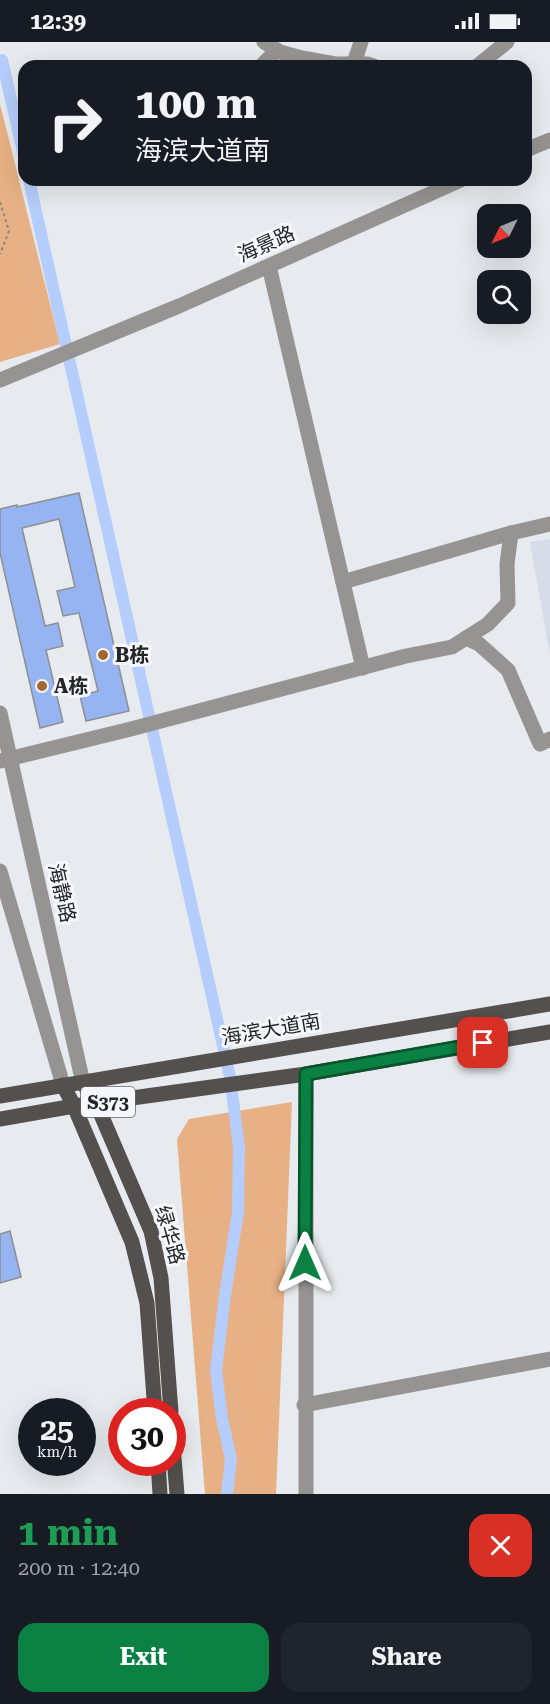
<!DOCTYPE html>
<meta charset="utf-8">
<style>
:root{--surface:#171b24;--page:#20242c;--text:#f1f3f6;--muted:#9ea1a6;--accent:#0b8043}
body{margin:0;font-family:"Roboto Serif","Noto Sans SC",serif;background:var(--page);color:var(--text);height:100vh;display:flex;flex-direction:column;font-size:22px;white-space:nowrap}
*{box-sizing:border-box;margin:0}
p{font-size:20px;color:var(--muted)}
.icon{flex:none;width:33px;height:33px;fill:none;stroke:currentColor;stroke-width:2;stroke-linecap:round;stroke-linejoin:round}
.map{position:relative;height:1452px;overflow:hidden}
.drawer{display:flex;flex-direction:column;background:var(--surface);flex:1}
.drawer>*{flex:none}
.hud{position:absolute;left:18px;top:18px;width:514px;height:126px;border-radius:18px;box-shadow:0 6px 24px #0002;background:#171b24;color:var(--text);overflow:hidden}
.needle{width:39px;rotate:227deg}
.fabs{position:absolute;left:477px;top:162px;display:grid;gap:12px}
.fabs a{display:grid;place-items:center;width:54px;height:54px;border-radius:12px;background:var(--surface);box-shadow:0 6px 24px #0002;font-size:30px}
.speed{position:absolute;left:18px;top:1356px;display:flex;gap:12px;font-size:30px;font-weight:700;text-align:center}
.speed>*{display:grid;place-content:center;width:78px;height:78px;border-radius:50%;background:var(--surface);box-shadow:0 6px 24px #0002;line-height:1}
.speed small{font-size:15px;font-weight:400}
.speed .limit{border:9px solid #d22;background:#fff;color:#111}
.pin{position:absolute;display:grid;place-items:center;width:51px;height:51px;color:#fff;margin:-26px;border-radius:12px;box-shadow:0 3px 9px #0006}
.me{position:absolute;width:66px;margin:-33px;rotate:0deg;stroke-linejoin:round;filter:drop-shadow(0 0 4px #0008)}
.turn{display:flex;align-items:center;gap:21px;height:126px;padding:0 18px;font-size:27px}
.turn .icon{width:78px;height:78px;stroke-width:2.5}
.turn b{display:block;font-size:42px;line-height:51px}
.round{display:grid;place-items:center;flex:none;width:63px;height:63px;border-radius:18px;background:var(--page)}
.overview{display:flex;align-items:center;justify-content:space-between;height:102px;padding:0 18px}
h1{font-size:36px;font-weight:700;line-height:45px;color:#1e9e55}
.cta{display:flex;gap:12px;margin-top:auto;padding:12px 18px}
.cta a{flex:1;height:69px;border-radius:18px;background:var(--accent);color:#fff;font-size:24px;font-weight:700;line-height:69px;text-align:center}
.cta a+a{background:var(--page);color:var(--text)}
.status{display:flex;justify-content:space-between;align-items:center;height:42px;padding:0 30px;background:var(--surface);direction:ltr}
.status svg{height:16px;fill:currentColor}
.map>svg:first-child{display:block}
.built{fill:#d7dde8}
.green{fill:#e7b185}
.lines{fill:none;stroke-linecap:round;stroke-linejoin:round}
.canal{stroke:#b5cdfc;stroke-width:12}
.building{fill:#95b4f1;stroke:#8d8f93;stroke-width:1.5}
.path{stroke:#86888a;stroke-width:2;stroke-dasharray:3 3;stroke-linecap:butt}
.minor{stroke:#969493;stroke-width:15}
.major{stroke:#53504d;stroke-width:15}
.route-casing{stroke:#07532c;stroke-width:15}
.route{stroke:#0b8043;stroke-width:10}
.poi-dot{fill:#a5672d;stroke:#f5f7fc;stroke-width:2}
.labels{text-anchor:middle;dominant-baseline:central;stroke-width:6;stroke-linejoin:round;paint-order:stroke}
.shield{fill:#f5f7fc;stroke:#636466;stroke-width:1.5}
.shield-label{font-size:18px;font-weight:bold;fill:#242526}
.street-label{font-size:20px;fill:#242526;stroke:#f5f7fc}
.poi-label{font-size:20px;font-weight:bold;fill:#242526;stroke:#f5f7fc;text-anchor:start}
</style>
<div class="status"><b>12:39</b><svg viewBox="0 0 49 12"><path d="M0 12V9h3v3zM5 12V6h3v6zM10 12V3h3v9zM15 12V0h3v12zM26 1h20v11H26zM47 4h2v5h-2z"/></svg></div>
<div class="map">
<svg width="550" height="1452" viewBox="0 0 550 1452">
<rect width="100%" height="100%" fill="#e7eaee"/>
<!-- built -->
<path class="built" d="M550,497V614L530,500Z"/>
<!-- green -->
<g class="green">
<path d="M0,62L60,302L0,320Z"/>
<path d="M292,1060L276,1452H205L177,1097L189,1077Z"/>
</g>
<g class="lines">
<!-- canal -->
<g class="canal">
<path d="M2,18L24,114"/>
<path d="M29,138L230,1035L239,1105L238,1170L225,1253L216,1328L222,1376L231,1418L227,1452"/>
</g>
</g>
<!-- building -->
<g class="building">
<path d="M79,451L129,669L86,679L80,654L98,649L79,571L63,574L57,549L75,545L59,477L22,486L45,584L58,581L63,604L46,608L63,680L40,686L0,511V467L17,463V465Z"/>
<path d="M10,1189L21,1235L0,1241V1192Z"/>
</g>
<g class="lines">
<!-- path -->
<path class="path" d="M0,160L9,189L0,212"/>
<!-- minor -->
<g class="minor">
<path d="M264,0L280,10L302,16L335,22H368L374,24"/>
<path d="M261,24L277,8"/>
<path d="M353,24L361,0"/>
<path d="M477,24L507,0"/>
<path d="M526,108L550,98"/>
<path d="M269,224L363,626"/>
<path d="M0,338L179,264L461,138"/>
<path d="M343,540L511,491L550,482"/>
<path d="M466,596L479,602L508,628L540,702L550,697"/>
<path d="M0,671L83,1041"/>
<path d="M0,719L131,687L406,614L452,605L488,582L508,561L507,522L511,491"/>
<path d="M0,829L63,1043"/>
<path d="M304,1363L550,1317"/>
<path d="M306,1452V1032"/>
</g>
<!-- major -->
<g class="major">
<path d="M83,1041L96,1061L151,1189L161,1236L171,1370"/>
<path d="M63,1043L74,1064L132,1200L147,1261L155,1370"/>
<path d="M0,1054L550,962"/>
<path d="M0,1077L74,1064L306,1032L550,990"/>
<path d="M172,1391L177,1452"/>
<path d="M158,1420L160,1452"/>
</g>
</g>
<g class="lines">
<!-- route casing -->
<g class="route-casing">
<path id="route" d="M305,1221L306,1032L483,1001"/>
</g>
<!-- route -->
<use href="#route" class="route"/>
</g>
<!-- markers -->
<g class="poi-dot">
<circle cx="103" cy="613" r="6"/>
<circle cx="42" cy="644" r="6"/>
</g>
<g class="labels">
<!-- shield labels -->
<rect class="shield" x="81" y="1045" width="54" height="30" rx="4.5"/>
<g class="shield-label">
<text x="108" y="1060">S373</text>
</g>
<!-- street labels -->
<g class="street-label">
<text transform="translate(266 202) rotate(-24)">海景路</text>
<text transform="translate(62 851) rotate(77)">海静路</text>
<text transform="translate(271 987) rotate(-10)">海滨大道南</text>
<text transform="translate(170 1193) rotate(74)">绿华路</text>
</g>
<!-- poi labels -->
<g class="poi-label">
<text x="115" y="613">B栋</text>
<text x="54" y="644">A栋</text>
</g>
</g>
</svg>
<div class="fabs">
<a><svg class="needle" viewBox="-14 -14 28 28"><path d="M0-13l5 13h-10z" fill="#e53935"/><path d="M0 13l5-13h-10z" fill="#9ea1a6"/></svg></a>
<a><svg class="icon" aria-label="search" viewBox="0 0 24 24"><circle cx="10" cy="10" r="6"/><path d="M15 15l6 6"/></svg></a>
</div>
<div class="speed"><div>25<small>km/h</small></div><div class="limit">30</div></div>
<div class="pin" style="left:483px;top:1001px;background:#d93025"><svg class="icon" aria-label="arrive" viewBox="0 0 24 24"><path d="M6 21V4h12l-3 4 3 4H6"/></svg></div>
<svg class="me" style="left:305px;top:1221px" viewBox="-20 -20 40 40"><path d="M0-17L14 15 0 8-14 15z" fill="#0b8043" stroke="#fff" stroke-width="4"/></svg>
<div class="hud">
<div class="turn"><svg class="icon" aria-label="right" viewBox="0 0 24 24"><path d="M7 20v-9h11M14 6l5 5-5 5"/></svg><div><b>100 m</b>海滨大道南</div></div>
</div>
</div>
<section class="drawer">
<div class="overview"><div><h1>1 min</h1><p>200 m · 12:40</p></div><a class="round" style="background:#d93025;color:#fff"><svg class="icon" aria-label="close" viewBox="0 0 24 24"><path d="M6 6l12 12M18 6L6 18"/></svg></a></div>
<div class="cta"><a>Exit</a><a>Share</a></div>
</section>
